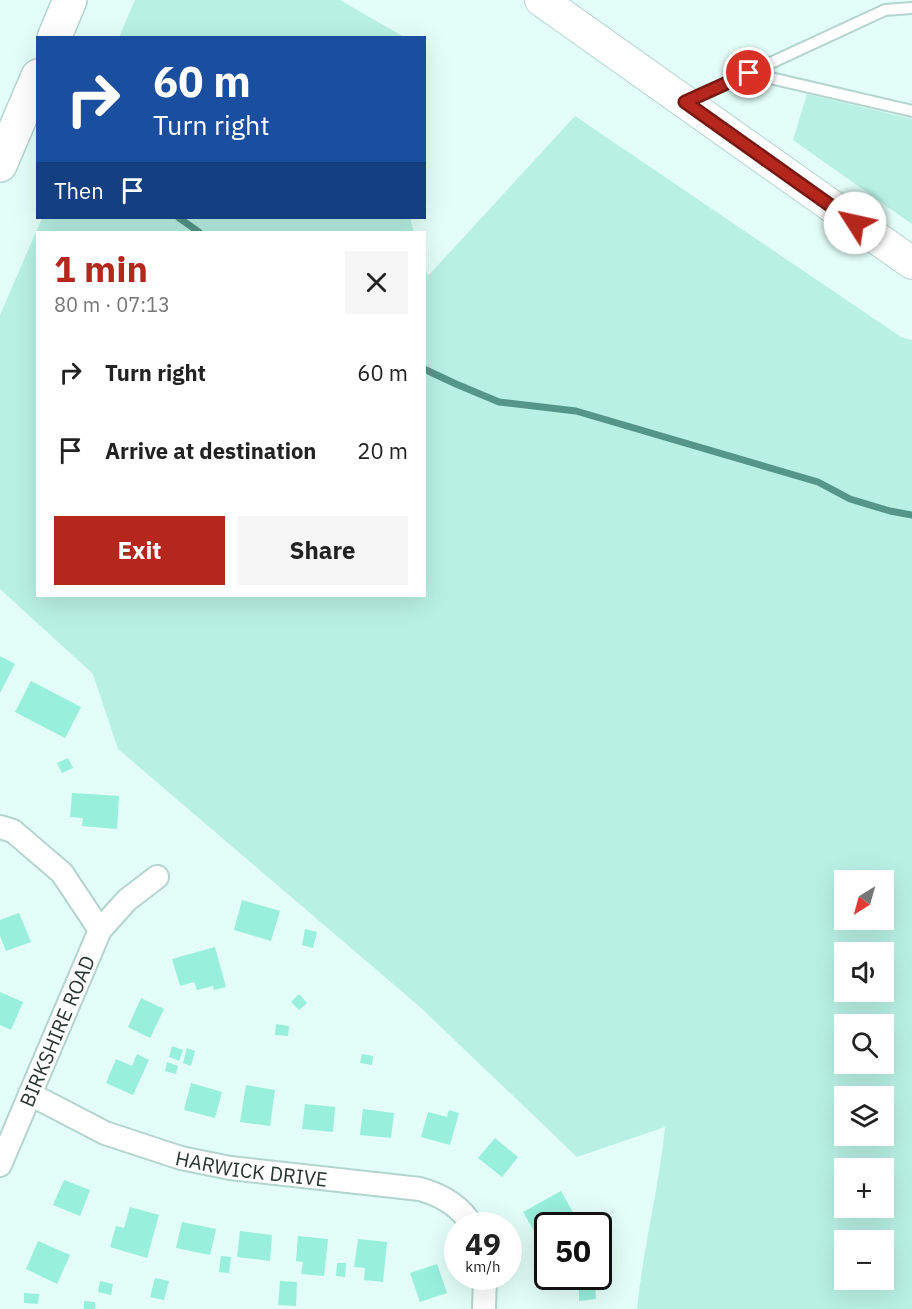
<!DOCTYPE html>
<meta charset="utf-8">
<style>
:root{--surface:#fff;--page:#f6f6f6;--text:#222;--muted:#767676;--accent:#b5261d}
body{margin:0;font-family:"IBM Plex Sans",sans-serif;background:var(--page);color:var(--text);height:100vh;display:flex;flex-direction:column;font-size:22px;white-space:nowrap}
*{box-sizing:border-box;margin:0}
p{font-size:20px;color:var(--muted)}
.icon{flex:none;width:33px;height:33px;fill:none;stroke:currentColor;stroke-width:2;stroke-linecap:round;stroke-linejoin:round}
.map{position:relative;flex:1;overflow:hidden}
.panel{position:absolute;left:36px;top:231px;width:390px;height:366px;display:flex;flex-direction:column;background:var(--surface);border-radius:0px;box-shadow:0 6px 24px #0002}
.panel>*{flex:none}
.top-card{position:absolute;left:36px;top:36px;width:390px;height:183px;border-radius:0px;box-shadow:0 6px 24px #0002;background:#1a4fa0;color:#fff;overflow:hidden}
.needle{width:39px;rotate:217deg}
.fabs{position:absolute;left:834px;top:870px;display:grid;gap:12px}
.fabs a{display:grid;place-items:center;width:60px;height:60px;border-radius:0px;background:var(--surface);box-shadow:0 6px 24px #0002;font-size:30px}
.speed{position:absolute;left:444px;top:1212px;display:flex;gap:12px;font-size:30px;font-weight:700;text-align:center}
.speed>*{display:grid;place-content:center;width:78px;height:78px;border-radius:50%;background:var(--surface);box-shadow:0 6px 24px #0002;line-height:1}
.speed small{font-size:15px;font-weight:400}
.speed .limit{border:3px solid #111;border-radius:9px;background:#fff;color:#111}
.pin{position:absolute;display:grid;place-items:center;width:51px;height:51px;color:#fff;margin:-26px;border:3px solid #fff;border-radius:50%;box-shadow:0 2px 6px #0007}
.me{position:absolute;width:66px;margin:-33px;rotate:305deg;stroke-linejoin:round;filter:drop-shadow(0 0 4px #0008)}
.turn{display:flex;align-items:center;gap:21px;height:126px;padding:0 18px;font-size:27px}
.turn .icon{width:78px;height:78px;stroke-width:2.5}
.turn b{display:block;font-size:42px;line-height:51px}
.then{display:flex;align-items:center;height:57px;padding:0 18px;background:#0003;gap:12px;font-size:22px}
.round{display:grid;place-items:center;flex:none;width:63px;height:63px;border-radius:0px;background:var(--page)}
.summary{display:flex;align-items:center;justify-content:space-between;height:102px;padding:0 18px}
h1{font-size:36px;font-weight:700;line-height:45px;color:var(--accent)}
.button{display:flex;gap:12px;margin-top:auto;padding:12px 18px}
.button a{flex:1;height:69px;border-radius:0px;background:var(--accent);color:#fff;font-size:24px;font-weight:700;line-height:69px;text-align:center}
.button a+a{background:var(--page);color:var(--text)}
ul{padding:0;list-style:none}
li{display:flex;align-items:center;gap:18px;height:78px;padding:0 18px}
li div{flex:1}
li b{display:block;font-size:22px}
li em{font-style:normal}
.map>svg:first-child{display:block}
.green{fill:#b8f1e4;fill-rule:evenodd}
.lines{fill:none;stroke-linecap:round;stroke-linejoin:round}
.stream{stroke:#559688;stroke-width:7}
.building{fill:#97efdc}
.lane-casing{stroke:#b3d5cd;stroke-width:14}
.street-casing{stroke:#b3d5cd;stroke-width:26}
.secondary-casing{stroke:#b3d5cd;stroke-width:34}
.highway-casing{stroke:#b3d5cd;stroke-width:36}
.lane{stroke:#fff;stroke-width:10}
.street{stroke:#fff;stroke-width:22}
.secondary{stroke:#fff;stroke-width:32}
.highway{stroke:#fff;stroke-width:33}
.route-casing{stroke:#761913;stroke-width:15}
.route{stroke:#b5261d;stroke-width:10}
.labels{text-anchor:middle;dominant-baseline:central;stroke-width:4.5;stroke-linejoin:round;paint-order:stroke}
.street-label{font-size:20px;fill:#283532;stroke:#fff}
</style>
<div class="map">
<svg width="912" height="1309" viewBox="0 0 912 1309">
<rect width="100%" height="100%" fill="#e3fef8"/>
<!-- green -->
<g class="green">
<path d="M135,0H340L404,37H119Z"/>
<path d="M807,94L912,119V224L793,140Z"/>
<path d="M575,116L901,337L912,340V1309H637C643,1248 659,1188 665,1127L577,1157L420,1007L118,749L93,674L0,589V315L42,218H410L414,232H38V596H424L425,266L428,276ZM844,880H884V920H844ZM844,952H884V992H844ZM844,1024H884V1064H844ZM884,1096V1136H844V1096ZM844,1168H884V1208H844ZM844,1240H884V1280H844Z"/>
</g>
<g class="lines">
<!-- stream -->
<g class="stream">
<path d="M179,218L199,232"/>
<path d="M424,369L456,384L499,402L576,411L818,482L850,499L890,511L912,515"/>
</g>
</g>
<!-- building -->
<g class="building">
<path d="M0,656L15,664L0,693Z"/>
<path d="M31,681L81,707L65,738L15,712Z"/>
<path d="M68,758L73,768L62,773L57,763Z"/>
<path d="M72,793L119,796L117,829L82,826L83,818L70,817Z"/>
<path d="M242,900L280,911L271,941L234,930Z"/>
<path d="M19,913L31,942L6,951L0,936V920Z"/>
<path d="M305,929L317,932L313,948L302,945Z"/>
<path d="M215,947L226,987L214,990L213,986L197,990L194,982L180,986L172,959Z"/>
<path d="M0,992L23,1002L11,1030L0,1025Z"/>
<path d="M299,994L307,1003L299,1010L291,1002Z"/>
<path d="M141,998L164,1009L150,1038L128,1027Z"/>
<path d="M276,1024L289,1026L288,1036L275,1035Z"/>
<path d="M172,1046L183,1050L179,1061L169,1057Z"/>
<path d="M187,1048L195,1051L191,1066L183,1063Z"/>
<path d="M137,1054L149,1060L133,1095L106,1083L116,1059L132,1066Z"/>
<path d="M362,1054L373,1056L372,1065L360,1063Z"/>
<path d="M167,1062L178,1066L176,1074L165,1071Z"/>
<path d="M191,1083L222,1092L215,1118L184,1110Z"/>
<path d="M246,1085L275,1090L270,1126L240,1122Z"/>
<path d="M305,1104L335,1107L333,1132L302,1129Z"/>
<path d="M363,1109L394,1113L391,1138L360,1135Z"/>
<path d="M449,1110L459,1113L450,1145L421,1137L428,1112L447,1117Z"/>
<path d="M495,1138L518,1157L502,1177L478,1158Z"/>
<path d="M64,1180L90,1190L80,1216L53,1205Z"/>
<path d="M561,1191L575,1216L558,1226H548V1231L537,1236L523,1212Z"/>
<path d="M130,1207L159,1215L147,1258L110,1247L116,1226L124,1228Z"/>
<path d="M182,1222L216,1229L210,1255L176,1248Z"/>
<path d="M240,1231L272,1235L270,1261L237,1257Z"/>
<path d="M298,1236L328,1239L324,1276L301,1274L303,1262L296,1261Z"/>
<path d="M358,1239L387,1242L383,1282L364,1280L365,1268L354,1267Z"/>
<path d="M38,1241L70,1255L57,1284L26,1269Z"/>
<path d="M221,1256L231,1257L229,1273L219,1272Z"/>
<path d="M337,1263H346L345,1277L336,1276Z"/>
<path d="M437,1264L447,1293L420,1302L410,1273Z"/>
<path d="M550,1276H582V1283L595,1282L596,1299L579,1301V1287L556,1289V1286L550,1287Z"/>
<path d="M155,1278L169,1281L164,1300L150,1297Z"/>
<path d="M100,1281L113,1284L111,1295L98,1292Z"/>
<path d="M280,1281L297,1282L296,1306L278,1305Z"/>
<path d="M24,1293L39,1294L38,1304L24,1303Z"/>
<path d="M84,1301L95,1302V1309H84Z"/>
</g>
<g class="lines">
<!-- lane casing -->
<g class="lane-casing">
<g id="lane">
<path d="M749,73L912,111"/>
<path d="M691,100L885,10L912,8"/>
</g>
</g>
<!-- street casing -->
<g class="street-casing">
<g id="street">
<path d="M0,827L13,831L62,873L100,930L0,1165"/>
<path d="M100,930L127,900L157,877"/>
<path id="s1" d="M30,1094L105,1133L181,1158L230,1168L420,1189C441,1195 461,1206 472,1226"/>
<path d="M484,1309L485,1276"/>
</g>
</g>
<!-- secondary casing -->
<g class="secondary-casing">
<path id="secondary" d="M541,0L912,263"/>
</g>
<!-- highway casing -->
<g class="highway-casing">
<g id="highway">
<path d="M54,38L70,0"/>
<path d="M0,165L38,76"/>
</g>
</g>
<!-- lane -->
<use href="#lane" class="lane"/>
<!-- street -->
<use href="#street" class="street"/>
<!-- secondary -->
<use href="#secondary" class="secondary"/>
<!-- highway -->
<use href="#highway" class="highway"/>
</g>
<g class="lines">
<!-- route casing -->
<g class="route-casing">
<path id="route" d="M749,73L685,102L855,223"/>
</g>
<!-- route -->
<use href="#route" class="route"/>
</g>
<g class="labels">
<!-- street labels -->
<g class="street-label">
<text transform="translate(57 1031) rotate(-67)">BIRKSHIRE ROAD</text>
<text stroke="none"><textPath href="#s1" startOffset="236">HARWICK DRIVE</textPath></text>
</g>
</g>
</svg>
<div class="fabs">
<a><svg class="needle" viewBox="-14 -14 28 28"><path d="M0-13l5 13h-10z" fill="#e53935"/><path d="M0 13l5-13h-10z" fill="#767676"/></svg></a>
<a><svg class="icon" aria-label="sound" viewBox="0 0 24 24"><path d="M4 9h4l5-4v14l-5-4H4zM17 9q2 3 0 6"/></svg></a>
<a><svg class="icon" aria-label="search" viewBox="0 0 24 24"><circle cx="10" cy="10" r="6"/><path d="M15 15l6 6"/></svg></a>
<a><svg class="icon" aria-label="layers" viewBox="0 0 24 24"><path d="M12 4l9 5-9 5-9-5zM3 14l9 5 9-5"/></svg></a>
<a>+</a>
<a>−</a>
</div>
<div class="speed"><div>49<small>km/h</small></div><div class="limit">50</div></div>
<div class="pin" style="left:749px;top:73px;background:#d93025"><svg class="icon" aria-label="arrive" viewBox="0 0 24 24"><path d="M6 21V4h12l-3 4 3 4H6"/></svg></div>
<svg class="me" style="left:855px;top:223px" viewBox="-20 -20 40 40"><circle r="19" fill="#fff"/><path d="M0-13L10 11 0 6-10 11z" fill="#b5261d"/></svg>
<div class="top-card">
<div class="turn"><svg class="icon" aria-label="right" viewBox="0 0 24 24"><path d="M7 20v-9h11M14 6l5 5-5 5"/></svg><div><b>60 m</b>Turn right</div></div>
<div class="then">Then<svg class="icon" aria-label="arrive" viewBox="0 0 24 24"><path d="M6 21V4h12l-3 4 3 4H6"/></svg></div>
</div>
<section class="panel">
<div class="summary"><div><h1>1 min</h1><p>80 m · 07:13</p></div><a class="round"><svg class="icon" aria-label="close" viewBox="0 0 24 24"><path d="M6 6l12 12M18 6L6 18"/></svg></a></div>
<ul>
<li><svg class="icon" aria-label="right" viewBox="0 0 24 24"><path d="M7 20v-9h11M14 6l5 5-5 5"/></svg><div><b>Turn right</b></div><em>60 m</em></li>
<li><svg class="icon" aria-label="arrive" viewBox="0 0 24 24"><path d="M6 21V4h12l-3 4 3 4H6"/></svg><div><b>Arrive at destination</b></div><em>20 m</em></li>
</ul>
<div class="button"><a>Exit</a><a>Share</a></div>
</section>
</div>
